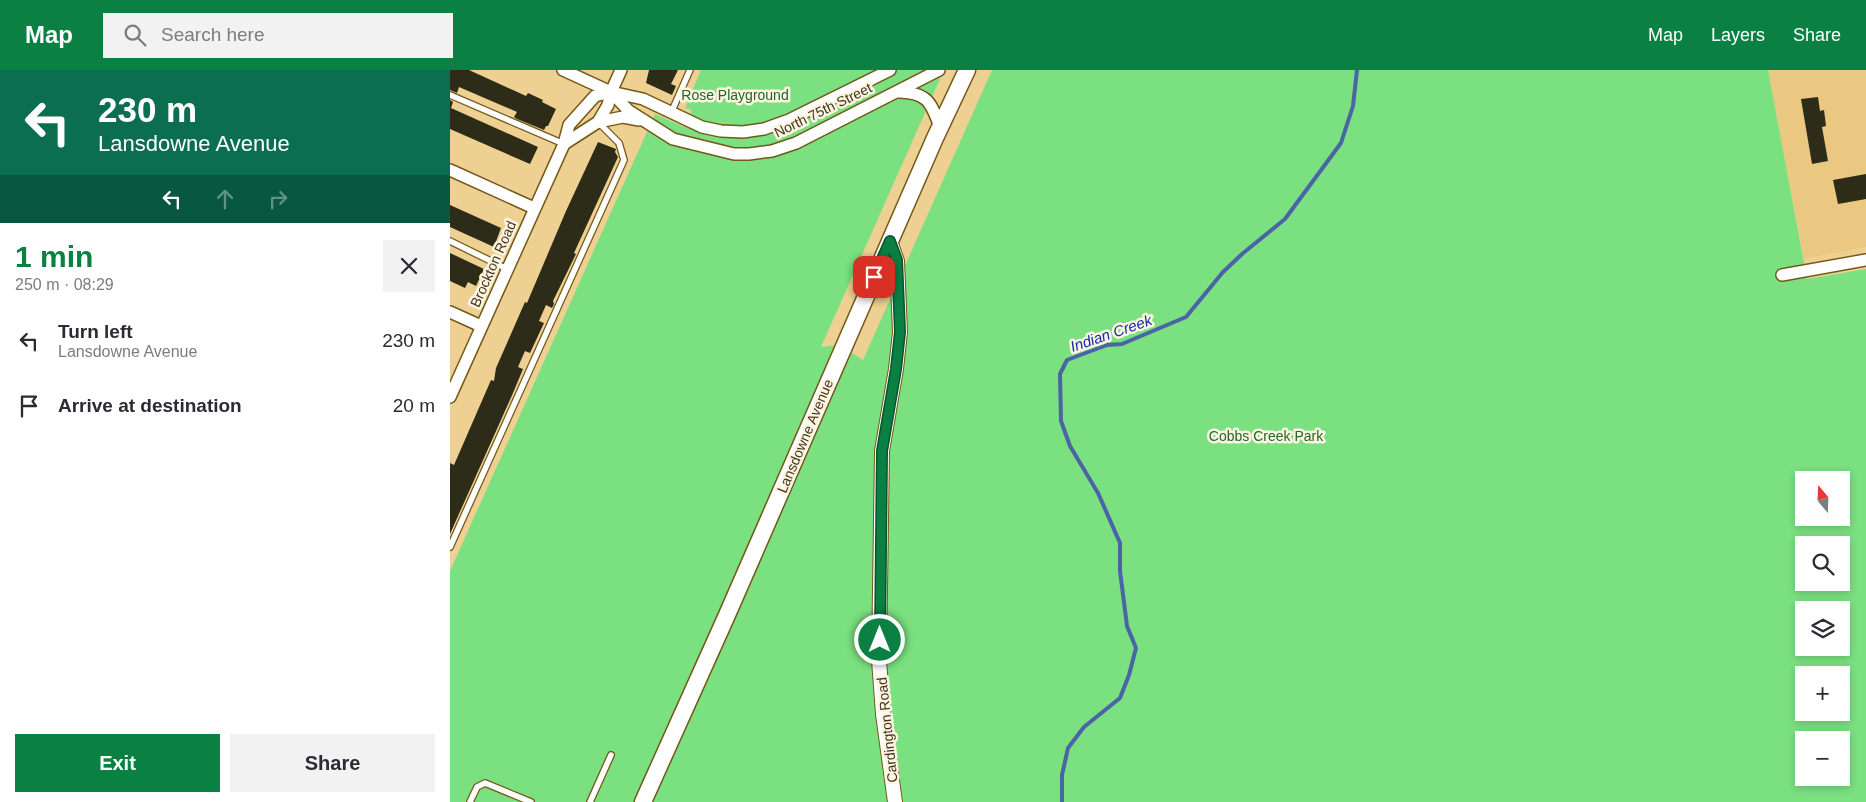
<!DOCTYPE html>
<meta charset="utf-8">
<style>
:root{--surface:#fff;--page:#f2f2f3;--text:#2b2b33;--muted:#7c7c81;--accent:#0b8043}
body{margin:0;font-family:Helvetica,sans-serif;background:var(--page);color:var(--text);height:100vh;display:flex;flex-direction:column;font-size:19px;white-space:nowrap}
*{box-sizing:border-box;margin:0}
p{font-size:16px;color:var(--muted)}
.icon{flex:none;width:28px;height:28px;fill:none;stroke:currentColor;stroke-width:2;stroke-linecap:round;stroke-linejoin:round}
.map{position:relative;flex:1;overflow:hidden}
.details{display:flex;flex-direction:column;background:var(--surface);width:450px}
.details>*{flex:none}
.guide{background:#0b6e4f;color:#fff;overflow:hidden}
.needle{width:32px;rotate:341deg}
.tools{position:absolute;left:1345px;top:401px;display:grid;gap:10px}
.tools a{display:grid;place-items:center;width:55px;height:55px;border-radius:0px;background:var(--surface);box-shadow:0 2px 8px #0003;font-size:25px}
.pin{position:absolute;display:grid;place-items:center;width:42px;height:42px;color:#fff;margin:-21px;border-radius:10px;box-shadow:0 2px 8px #0006}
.me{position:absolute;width:55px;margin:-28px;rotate:0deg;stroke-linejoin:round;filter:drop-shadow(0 0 4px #0008)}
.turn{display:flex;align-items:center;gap:18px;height:105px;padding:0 15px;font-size:22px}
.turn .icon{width:65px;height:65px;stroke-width:2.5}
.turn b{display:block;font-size:35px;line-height:42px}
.lanes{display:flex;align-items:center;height:48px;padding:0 15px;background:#0003;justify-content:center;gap:25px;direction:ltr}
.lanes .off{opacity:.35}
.round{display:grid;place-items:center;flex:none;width:52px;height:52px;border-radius:0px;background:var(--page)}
.head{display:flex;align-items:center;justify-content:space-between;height:85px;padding:0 15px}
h1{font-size:30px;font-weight:700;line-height:38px;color:var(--accent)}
.cta{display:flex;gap:10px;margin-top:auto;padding:10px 15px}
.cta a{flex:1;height:58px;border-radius:0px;background:var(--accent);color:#fff;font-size:20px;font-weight:700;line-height:58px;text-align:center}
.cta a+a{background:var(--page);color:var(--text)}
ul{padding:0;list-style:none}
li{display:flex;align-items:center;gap:15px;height:65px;padding:0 15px}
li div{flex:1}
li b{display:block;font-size:19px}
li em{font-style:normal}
header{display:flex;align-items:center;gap:30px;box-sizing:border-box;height:70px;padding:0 25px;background:var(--accent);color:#fff}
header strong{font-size:24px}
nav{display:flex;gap:28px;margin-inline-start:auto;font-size:18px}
.search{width:350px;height:45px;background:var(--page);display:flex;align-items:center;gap:12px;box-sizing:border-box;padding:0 18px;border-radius:0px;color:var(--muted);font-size:19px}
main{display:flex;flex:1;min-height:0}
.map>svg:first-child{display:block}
.built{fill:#eac882}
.green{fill:#7be080;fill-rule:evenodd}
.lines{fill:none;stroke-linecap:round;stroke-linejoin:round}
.stream{stroke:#4a64a5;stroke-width:4}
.building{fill:#2d2c18}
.service-casing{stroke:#735818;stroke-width:8}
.minor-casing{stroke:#735818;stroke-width:14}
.tertiary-casing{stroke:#735818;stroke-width:16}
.secondary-casing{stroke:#735818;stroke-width:19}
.service{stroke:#fff;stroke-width:5.5}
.minor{stroke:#fff;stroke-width:11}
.tertiary{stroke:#fff;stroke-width:14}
.secondary{stroke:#fff;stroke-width:16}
.route-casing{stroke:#07532c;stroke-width:12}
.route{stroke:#0b8043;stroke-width:9}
.labels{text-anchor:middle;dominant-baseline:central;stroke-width:5;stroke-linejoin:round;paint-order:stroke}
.park-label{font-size:14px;fill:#226628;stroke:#fdf4e2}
.street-label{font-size:14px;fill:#40341b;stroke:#fdf4e2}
.water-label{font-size:15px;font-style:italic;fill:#0d2da5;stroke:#fdf4e2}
</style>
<header>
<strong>Map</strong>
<div class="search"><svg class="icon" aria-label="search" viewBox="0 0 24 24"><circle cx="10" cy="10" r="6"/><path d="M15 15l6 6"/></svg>Search here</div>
<nav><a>Map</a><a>Layers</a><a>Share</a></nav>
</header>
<main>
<section class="details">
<div class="guide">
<div class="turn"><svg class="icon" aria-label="left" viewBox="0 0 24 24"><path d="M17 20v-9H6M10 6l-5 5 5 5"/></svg><div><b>230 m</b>Lansdowne Avenue</div></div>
<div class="lanes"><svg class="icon" aria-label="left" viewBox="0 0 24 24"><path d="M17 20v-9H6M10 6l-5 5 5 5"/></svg><svg class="icon off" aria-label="ahead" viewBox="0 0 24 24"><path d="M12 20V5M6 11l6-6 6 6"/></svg><svg class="icon off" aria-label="right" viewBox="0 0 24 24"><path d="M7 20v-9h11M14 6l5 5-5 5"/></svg></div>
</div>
<div class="head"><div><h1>1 min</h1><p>250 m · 08:29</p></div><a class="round"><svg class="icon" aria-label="close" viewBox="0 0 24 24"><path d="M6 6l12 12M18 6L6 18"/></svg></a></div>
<ul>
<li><svg class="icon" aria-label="left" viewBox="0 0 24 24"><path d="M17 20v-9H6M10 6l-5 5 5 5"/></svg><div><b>Turn left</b><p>Lansdowne Avenue</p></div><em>230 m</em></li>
<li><svg class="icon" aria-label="arrive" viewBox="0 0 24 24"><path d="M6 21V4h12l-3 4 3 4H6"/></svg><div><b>Arrive at destination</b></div><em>20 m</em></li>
</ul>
<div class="cta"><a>Exit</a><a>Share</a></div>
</section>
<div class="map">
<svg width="1416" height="732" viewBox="0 0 1416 732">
<rect width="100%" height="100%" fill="#eed192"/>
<!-- built -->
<path class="built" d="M1318,0H1416V177L1354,189Z"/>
<!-- green -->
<path class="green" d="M251,0H494L371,277L389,275L413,290L542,0H1318L1357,209L1416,199V732H0V501L205,44L234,57L242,40L235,38ZM1354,410H1391V448H1354ZM1354,475H1391V512H1354ZM1354,540H1391V578H1354ZM1354,605H1391V642H1354ZM1354,670H1391V708H1354Z"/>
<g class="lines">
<!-- stream -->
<path class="stream" d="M612,732V705L618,678L634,657L670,628L679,605L686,578L677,556L670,501V473L648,423L620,376L611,351L610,304L617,290L657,275L672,274L736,247L773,202L792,184L835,149L891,73L903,36L907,0"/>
</g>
<!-- building -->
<g class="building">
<path d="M0,0H19L76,26L78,23L93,30L92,32L106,39L98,56H96L94,60L67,49L64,47L67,42L9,17L7,23L0,20Z"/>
<path d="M199,0H228L221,14L226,16L222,25L196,13Z"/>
<path d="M1368,27L1370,41L1374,40L1376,56L1372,57L1378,91L1362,94L1351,29Z"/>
<path d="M0,30L3,32L1,38L88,77L80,94L0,59Z"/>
<path d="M148,72L166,79L165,82L168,87L124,183L126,184L103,231L104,234L102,238L96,235L89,251L94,253L80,283L75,281L68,297L73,299L63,323L0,464V393L4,395L41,310L44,311L46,298L75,232L77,233L116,141Z"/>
<path d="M1416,104V129L1388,134L1383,110Z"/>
<path d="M0,135L51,158L44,177L0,157Z"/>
<path d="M0,183L34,199L26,216L18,212L15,218L0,211Z"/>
</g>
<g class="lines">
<!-- service casing -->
<g class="service-casing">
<g id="service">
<path d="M0,25L114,74"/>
<path d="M221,43L240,0"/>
<path d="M0,171L57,199"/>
<path d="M0,477L174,90L169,73L148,52"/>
<path d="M20,732L27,717L35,713L81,732"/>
<path d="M140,732L161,685"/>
</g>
</g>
<!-- minor casing -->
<g class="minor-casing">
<g id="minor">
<path d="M113,0L161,22L193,29L252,57L271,61L293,62L314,59L339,50L440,0"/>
<path d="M161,22L179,41L223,69L284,84H299L322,81L346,73L489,0"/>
<path d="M448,22C477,22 481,32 490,57"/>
<path d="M148,52L173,47L189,50"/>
<path d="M114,74L148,52L158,35L161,22L171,0"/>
<path d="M0,100L84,138"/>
<path d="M1332,205L1416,190"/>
<path d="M0,242L31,256"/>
<path d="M0,327L114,74L119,55L145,26L161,22"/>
</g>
</g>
<!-- tertiary casing -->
<g class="tertiary-casing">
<path id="tertiary" d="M440,171L447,191L450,262L446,299L432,381L429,590L433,644L445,732"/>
</g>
<!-- secondary casing -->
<g class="secondary-casing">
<path id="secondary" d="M193,732L277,545L485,68L517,0"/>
</g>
<!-- service -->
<use href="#service" class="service"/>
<!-- minor -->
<use href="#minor" class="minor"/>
<!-- tertiary -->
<use href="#tertiary" class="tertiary"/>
<!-- secondary -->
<use href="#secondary" class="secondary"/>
</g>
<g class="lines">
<!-- route casing -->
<g class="route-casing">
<path id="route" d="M424,207L440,171L447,190L450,262L446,299L432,381L430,570"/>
</g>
<!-- route -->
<use href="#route" class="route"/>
</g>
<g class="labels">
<!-- park labels -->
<g class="park-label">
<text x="285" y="25">Rose Playground</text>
<text x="816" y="366">Cobbs Creek Park</text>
</g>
<!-- street labels -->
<g class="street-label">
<text transform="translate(373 40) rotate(-26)">North 75th Street</text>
<text transform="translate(43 194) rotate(-66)">Brockton Road</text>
<text transform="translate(355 366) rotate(-67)">Lansdowne Avenue</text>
<text transform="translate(437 660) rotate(-96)">Cardington Road</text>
</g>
<!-- water labels -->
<g class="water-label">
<text transform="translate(661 263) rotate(-19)">Indian Creek</text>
</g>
</g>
</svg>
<div class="tools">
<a><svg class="needle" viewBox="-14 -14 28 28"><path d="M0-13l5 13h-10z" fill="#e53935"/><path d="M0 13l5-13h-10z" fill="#7c7c81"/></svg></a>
<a><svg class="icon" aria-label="search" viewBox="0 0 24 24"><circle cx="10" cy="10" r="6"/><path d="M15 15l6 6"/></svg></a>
<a><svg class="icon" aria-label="layers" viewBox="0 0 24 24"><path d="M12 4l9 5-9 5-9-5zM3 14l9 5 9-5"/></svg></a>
<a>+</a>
<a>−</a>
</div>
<div class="pin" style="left:424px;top:207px;background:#d93025"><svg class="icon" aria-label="arrive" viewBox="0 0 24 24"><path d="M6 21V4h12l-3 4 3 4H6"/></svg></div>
<svg class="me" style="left:430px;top:570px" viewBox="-20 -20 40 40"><circle r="17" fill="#0b8043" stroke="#fff" stroke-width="3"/><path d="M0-11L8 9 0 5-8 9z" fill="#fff"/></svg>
</div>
</main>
